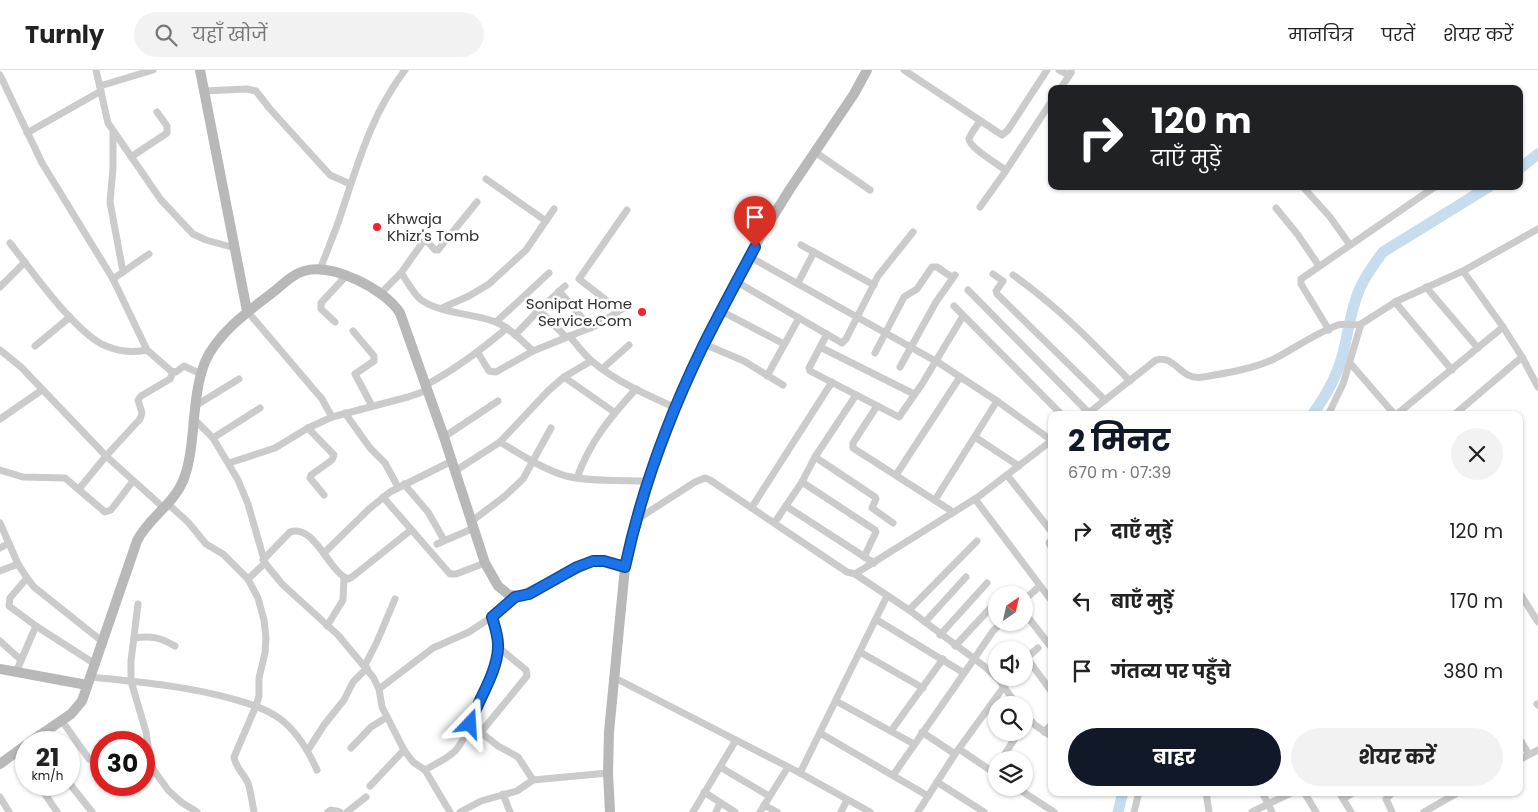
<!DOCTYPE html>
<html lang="hi">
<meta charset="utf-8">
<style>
:root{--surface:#fff;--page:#f2f2f2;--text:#222;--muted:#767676;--line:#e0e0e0;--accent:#111827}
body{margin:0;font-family:Poppins,"Noto Sans Devanagari",sans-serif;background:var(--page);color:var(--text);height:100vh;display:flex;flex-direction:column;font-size:19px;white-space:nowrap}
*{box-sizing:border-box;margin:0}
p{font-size:16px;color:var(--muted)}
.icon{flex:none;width:28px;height:28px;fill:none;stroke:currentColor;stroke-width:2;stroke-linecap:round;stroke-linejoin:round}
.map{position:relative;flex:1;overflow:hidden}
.panel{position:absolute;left:1048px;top:341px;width:475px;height:385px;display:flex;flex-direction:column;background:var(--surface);border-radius:10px;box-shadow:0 1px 4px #0004}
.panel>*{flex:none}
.hud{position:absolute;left:1048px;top:15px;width:475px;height:105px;border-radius:10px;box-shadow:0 1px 4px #0004;background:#202124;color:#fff;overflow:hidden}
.needle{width:32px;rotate:34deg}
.fabs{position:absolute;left:988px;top:516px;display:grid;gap:10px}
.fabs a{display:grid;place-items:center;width:45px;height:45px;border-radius:50%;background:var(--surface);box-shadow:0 1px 4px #0004;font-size:25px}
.speed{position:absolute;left:15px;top:661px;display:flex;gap:10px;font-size:25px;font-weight:700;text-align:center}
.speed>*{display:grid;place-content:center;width:65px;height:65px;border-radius:50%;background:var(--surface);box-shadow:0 1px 4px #0004;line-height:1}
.speed small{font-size:12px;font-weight:400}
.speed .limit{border:8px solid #d22;background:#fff;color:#111}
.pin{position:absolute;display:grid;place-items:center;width:42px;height:42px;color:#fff;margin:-51px -21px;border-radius:50% 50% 50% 0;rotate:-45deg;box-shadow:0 0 5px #0007}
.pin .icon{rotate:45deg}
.me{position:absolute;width:55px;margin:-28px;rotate:20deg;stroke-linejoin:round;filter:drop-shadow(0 0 4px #0008)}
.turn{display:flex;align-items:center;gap:18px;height:105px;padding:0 20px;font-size:22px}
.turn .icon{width:65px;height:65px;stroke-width:2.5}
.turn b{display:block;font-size:35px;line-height:42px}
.round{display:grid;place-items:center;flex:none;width:52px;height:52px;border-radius:26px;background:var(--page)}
.overview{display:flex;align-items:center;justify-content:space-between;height:85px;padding:0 20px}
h1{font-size:30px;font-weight:700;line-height:38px;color:var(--accent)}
.action{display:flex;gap:10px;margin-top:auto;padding:10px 20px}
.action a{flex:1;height:58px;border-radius:30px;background:var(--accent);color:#fff;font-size:20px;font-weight:700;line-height:58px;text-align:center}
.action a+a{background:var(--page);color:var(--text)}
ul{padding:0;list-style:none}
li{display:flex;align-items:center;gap:15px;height:70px;padding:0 20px}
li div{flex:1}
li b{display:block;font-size:19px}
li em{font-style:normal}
header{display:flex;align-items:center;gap:30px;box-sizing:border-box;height:70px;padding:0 25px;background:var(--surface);border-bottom:1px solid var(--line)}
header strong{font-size:24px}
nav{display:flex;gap:28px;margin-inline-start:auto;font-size:18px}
.search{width:350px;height:45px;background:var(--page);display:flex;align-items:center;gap:12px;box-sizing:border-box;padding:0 18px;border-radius:28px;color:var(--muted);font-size:19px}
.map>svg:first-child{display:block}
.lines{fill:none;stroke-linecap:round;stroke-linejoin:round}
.river{stroke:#c5ddee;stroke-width:11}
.street{stroke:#cbcbcb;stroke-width:7}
.secondary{stroke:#b8b8b8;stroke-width:10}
.route-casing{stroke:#114b97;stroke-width:12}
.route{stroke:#1a73e8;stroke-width:9}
.poi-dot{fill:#f0242e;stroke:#fff;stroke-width:2}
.labels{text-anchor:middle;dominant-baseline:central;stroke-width:5;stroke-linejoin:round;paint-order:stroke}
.poi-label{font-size:15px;fill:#2e2e2e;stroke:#fff;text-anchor:start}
</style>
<header>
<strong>Turnly</strong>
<div class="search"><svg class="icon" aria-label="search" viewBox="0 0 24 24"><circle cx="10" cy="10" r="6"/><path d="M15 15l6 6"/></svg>यहाँ खोजें</div>
<nav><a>मानचित्र</a><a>परतें</a><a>शेयर करें</a></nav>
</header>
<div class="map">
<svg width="1538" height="742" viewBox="0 0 1538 742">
<rect width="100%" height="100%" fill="#fff"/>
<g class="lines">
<!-- river -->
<g class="river">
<path d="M1519,99L1538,84"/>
<path d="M1312,345C1326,326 1339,302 1344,279C1349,258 1351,238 1360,218C1366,205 1374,194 1383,182L1490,116"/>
<path d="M1118,742L1123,722"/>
</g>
<!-- street -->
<g class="street">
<path d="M96,0L108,53L161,130L193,164L206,170L235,178"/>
<path d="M904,0L1002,65L1008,60L1047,0"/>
<path d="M1059,0L1068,5L1071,2"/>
<path d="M0,5L42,93L113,209L147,280L171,301L176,302L184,296L201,304"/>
<path d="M100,16L153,0"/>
<path d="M1060,19L1071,3"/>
<path d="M203,21L247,19L256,21L270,39L330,105L350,114"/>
<path d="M980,51C977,56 970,64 969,69C969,77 997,94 1004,99L1005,102L980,137"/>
<path d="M113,62V98L110,132L123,202"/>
<path d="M27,63L101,21"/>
<path d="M815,82L870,120"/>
<path d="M131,87L167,63V56L157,42"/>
<path d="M1005,102L1051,32"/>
<path d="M486,109L546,151"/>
<path d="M1304,118L1330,147L1350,175"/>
<path d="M1276,138L1298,165L1319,196"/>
<path d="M10,173C31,200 76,264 106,276C120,282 132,283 147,280"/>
<path d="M801,175L874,215"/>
<path d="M750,187L939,293L997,331L1051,370"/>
<path d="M320,200C326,183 333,167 339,150C357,97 370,46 405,0"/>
<path d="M1463,201L1503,257L1522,287L1538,317"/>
<path d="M401,203C407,211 412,221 419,228C435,243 476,244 496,252C510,258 522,271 533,281"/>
<path d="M993,204L1003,211L996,221L997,224L1105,330"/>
<path d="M1013,205C1057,236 1093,273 1130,311"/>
<path d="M113,209L149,184"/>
<path d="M737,212L842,273L846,269L878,206L913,162"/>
<path d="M798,213L814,182"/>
<path d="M0,217L25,192"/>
<path d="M1426,217L1478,278"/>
<path d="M968,220L1089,343"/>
<path d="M559,221L591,258"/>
<path d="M381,223L401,203L423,172L427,171L435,180H438L477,132"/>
<path d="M1395,232L1452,300"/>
<path d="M954,236L1062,345"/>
<path d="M442,238L469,226L489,214L526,180L554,139"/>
<path d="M539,240L566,267"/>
<path d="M247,241L322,329L332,347"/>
<path d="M721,241L784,274"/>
<path d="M617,242L606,230L579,209L627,140"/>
<path d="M335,252L321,239V233L346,206"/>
<path d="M496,252L549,203"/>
<path d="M1329,260L1301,214V209L1436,116"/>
<path d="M353,261L374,286V291L355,304L372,336"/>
<path d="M827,264L809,298L810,301L899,347L922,314L963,246"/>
<path d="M515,265L539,240L565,216"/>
<path d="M569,266C577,274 584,285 593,292C617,312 647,325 676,338"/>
<path d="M704,274L744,291L783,315"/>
<path d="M35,276L70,247"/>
<path d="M820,277L914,324"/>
<path d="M0,280L21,297L106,386L164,438"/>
<path d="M478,283L489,301L496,302L533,281L597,255L630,234"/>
<path d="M875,283L904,227L917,219L932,197H937L953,208"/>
<path d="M1350,293L1395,345"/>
<path d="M900,297L936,232L955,205"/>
<path d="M602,299L629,275"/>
<path d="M767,306L799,248"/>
<path d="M564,307L614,342"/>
<path d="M426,315C456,299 481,280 507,258"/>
<path d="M195,336L239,309"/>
<path d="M877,336L853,373V378L953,442"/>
<path d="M345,343L370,378L385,393L398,417"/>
<path d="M1086,345L1156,290C1176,284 1179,311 1203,307C1226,303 1253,299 1274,289C1295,278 1316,263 1338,255C1346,253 1354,256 1361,254L1397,231L1463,201L1538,159"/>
<path d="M1328,345L1343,314L1361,254"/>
<path d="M1396,345L1503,257"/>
<path d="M1454,345L1522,287"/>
<path d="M193,348L213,368L238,410L248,434L265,493L282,514L338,565L373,607L379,619L382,637L404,680L413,692L425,700L450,742"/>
<path d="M0,349L42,320"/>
<path d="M308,358L334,385L332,390L311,405L310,408L324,425"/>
<path d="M444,367L498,331"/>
<path d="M975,367L1019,396"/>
<path d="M213,368L260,338"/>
<path d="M500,372C521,385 543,399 566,406C589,412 624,410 648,411"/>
<path d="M815,387L875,427L876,429L872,438L893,453"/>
<path d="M229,393L275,378L308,358L332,347L408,327L428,320"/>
<path d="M0,400L23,407L65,408L105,442L111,440L133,411"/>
<path d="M455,401L500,372L548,321L564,307L591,291"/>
<path d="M896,405L960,307"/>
<path d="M1007,405L1051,461"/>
<path d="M577,408C589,373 611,346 636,319"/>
<path d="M802,412L875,460L876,462L864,487"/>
<path d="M404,414L428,442L444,470"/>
<path d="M79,419L106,386L140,349L142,343L138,330L141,326L170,309L173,302"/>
<path d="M383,427L450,504H456L485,493"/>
<path d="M975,429L1051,530"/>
<path d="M935,430L997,331"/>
<path d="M168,434L188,452L206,474L223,484L248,509L258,528L264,550L266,568L265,583L259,608V626L256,636L234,687C235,697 244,704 248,713C251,722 252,732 254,742"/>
<path d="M786,436L874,493"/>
<path d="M752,437L832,312"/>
<path d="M636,450L695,412L705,408L710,410L847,502L855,504L978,427L1051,371"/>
<path d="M472,451L505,426L523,409L551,358"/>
<path d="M775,452L802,412L815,387L856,325"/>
<path d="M0,453L18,494L27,508L34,517L103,572"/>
<path d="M1051,470L1049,473L1051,477"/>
<path d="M437,474L474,458"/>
<path d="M0,478L9,473"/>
<path d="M324,483L369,439L390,422L452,391"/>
<path d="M263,490L290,462C314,453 329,502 348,509L352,507L411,460"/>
<path d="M0,501L18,494"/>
<path d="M855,504L909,540L984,596L999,610L1017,635"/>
<path d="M27,508L10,528L9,536L36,556L95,594"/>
<path d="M248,509L265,493"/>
<path d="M1519,522L1538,552"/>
<path d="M1024,530L1040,516"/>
<path d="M138,534L131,591V611L146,662L151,694L155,702L168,720L181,732L197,742"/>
<path d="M909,540L977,471"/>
<path d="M1024,542L1051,577"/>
<path d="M877,550L964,603"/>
<path d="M925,552L966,507"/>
<path d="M327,556L343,530L344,507"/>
<path d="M940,565L987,513"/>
<path d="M135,568C151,565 161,568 175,576"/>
<path d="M0,571L21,590"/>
<path d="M955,576L996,532"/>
<path d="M860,582L923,618"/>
<path d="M1027,588L1051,621"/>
<path d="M1024,590L1038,578"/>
<path d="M365,595L376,574L395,529"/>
<path d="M16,602L36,556"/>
<path d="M90,607C139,612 187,616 233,629C250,634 265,638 279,648C297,661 308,680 317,700"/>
<path d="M615,608L800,703L870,742"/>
<path d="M379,619L433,578L469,562L492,547L515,527"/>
<path d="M836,631L914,674"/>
<path d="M1537,634L1538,635"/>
<path d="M1024,643L1035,655L1051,666"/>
<path d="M62,651L89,689"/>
<path d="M470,654L498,676L518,687L533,710"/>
<path d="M1024,656L1028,649"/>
<path d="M891,661L943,589"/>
<path d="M481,662L527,606L526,600L498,577"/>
<path d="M922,662L955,684"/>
<path d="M1044,662L1051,655"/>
<path d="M820,663L928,726"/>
<path d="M1519,668L1529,684"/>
<path d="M351,678L371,657L387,647"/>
<path d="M959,679L996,704"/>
<path d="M308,680L324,655L344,630L353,612L367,598"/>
<path d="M17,681L26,696"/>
<path d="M1001,690L1019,662"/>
<path d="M1519,690L1538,680"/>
<path d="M720,697L769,726"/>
<path d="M425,700C435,694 447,689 455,681C466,669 470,651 476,636C484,617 497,599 498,578C499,568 495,557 492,547"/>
<path d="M800,703L887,526"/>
<path d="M894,704L974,589L993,561L1002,552"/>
<path d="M937,712L984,742"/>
<path d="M69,713L92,742"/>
<path d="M39,715L57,742"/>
<path d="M370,716L404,680"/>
<path d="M1017,718L1054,742"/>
<path d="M704,722L735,742"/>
<path d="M1206,722L1209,742"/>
<path d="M1262,722L1272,742"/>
<path d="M1304,722L1316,742"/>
<path d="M1339,722L1351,742"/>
<path d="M503,724L510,742"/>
<path d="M0,727L9,742"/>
<path d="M1343,729L1354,722"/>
<path d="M764,735L777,742"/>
<path d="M328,742L331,740L340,742"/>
<path d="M347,742L366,727"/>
<path d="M460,742L481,731L517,721L533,710L608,703"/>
<path d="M693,742L736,670"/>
<path d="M716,742L720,733"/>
<path d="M760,742L788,697"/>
<path d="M841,742L847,730"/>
<path d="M918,742L955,684L1003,618"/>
<path d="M1134,742L1139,722"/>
<path d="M1252,742L1293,722"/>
<path d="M1392,742L1386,729L1393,722"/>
<path d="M1424,742L1459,722"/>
</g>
<!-- secondary -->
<g class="secondary">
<path d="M200,0L247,241"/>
<path d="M0,599L87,615"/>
<path d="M30,672L71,644L82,631L137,471C148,448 173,435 183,411C197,376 190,330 205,292C217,263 251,239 276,220C284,213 293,204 304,201C333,193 385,219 400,243L444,367L485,493L498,516L509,525L521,526L593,491H604L625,497"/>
<path d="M0,694L26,675"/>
<path d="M610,742L608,703L609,662L625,497L636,450L648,411L676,338L701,280L760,167L790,119L854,24L867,0"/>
</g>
</g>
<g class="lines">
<!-- route casing -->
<g class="route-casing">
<path id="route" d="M470,654C478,630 497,603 498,578C499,568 495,557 492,547L515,527L529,524L577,497L593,491H604L625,497C641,422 668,348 702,278C719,244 737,211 755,177"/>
</g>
<!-- route -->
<use href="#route" class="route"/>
</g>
<!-- markers -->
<g class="poi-dot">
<circle cx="377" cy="157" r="5"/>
<circle cx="642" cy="242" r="5"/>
</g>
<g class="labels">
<!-- poi labels -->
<g class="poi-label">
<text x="387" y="148">Khwaja<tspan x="387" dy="17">Khizr's Tomb</tspan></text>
<text x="632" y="233" text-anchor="end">Sonipat Home<tspan x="632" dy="17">Service.Com</tspan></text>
</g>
</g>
</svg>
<div class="fabs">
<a><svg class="needle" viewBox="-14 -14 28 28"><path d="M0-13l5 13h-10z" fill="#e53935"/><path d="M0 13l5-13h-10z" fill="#767676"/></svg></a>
<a><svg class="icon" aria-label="sound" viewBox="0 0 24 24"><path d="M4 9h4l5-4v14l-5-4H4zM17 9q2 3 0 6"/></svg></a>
<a><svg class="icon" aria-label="search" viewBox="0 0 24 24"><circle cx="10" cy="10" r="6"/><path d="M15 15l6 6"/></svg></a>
<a><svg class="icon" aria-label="layers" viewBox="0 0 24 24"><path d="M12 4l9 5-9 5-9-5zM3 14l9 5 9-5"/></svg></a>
</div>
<div class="speed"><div>21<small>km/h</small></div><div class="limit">30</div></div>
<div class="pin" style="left:755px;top:177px;background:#d93025"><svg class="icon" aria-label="arrive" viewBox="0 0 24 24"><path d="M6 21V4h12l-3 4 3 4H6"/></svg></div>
<svg class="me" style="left:470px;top:654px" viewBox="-20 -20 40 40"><path d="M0-17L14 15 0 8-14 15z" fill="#1a73e8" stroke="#fff" stroke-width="4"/></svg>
<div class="hud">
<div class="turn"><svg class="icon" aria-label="right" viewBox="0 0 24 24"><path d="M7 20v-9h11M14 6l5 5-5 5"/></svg><div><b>120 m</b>दाएँ मुड़ें</div></div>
</div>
<section class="panel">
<div class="overview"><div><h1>2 मिनट</h1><p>670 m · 07:39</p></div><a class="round"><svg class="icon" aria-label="close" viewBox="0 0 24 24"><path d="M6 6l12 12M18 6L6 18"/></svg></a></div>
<ul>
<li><svg class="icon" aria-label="right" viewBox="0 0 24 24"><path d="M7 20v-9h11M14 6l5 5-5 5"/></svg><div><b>दाएँ मुड़ें</b></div><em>120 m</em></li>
<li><svg class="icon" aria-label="left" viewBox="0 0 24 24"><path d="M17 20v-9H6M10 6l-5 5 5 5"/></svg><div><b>बाएँ मुड़ें</b></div><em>170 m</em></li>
<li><svg class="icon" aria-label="arrive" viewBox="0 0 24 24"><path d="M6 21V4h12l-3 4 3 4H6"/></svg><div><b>गंतव्य पर पहुँचे</b></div><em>380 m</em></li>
</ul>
<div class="action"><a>बाहर</a><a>शेयर करें</a></div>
</section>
</div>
